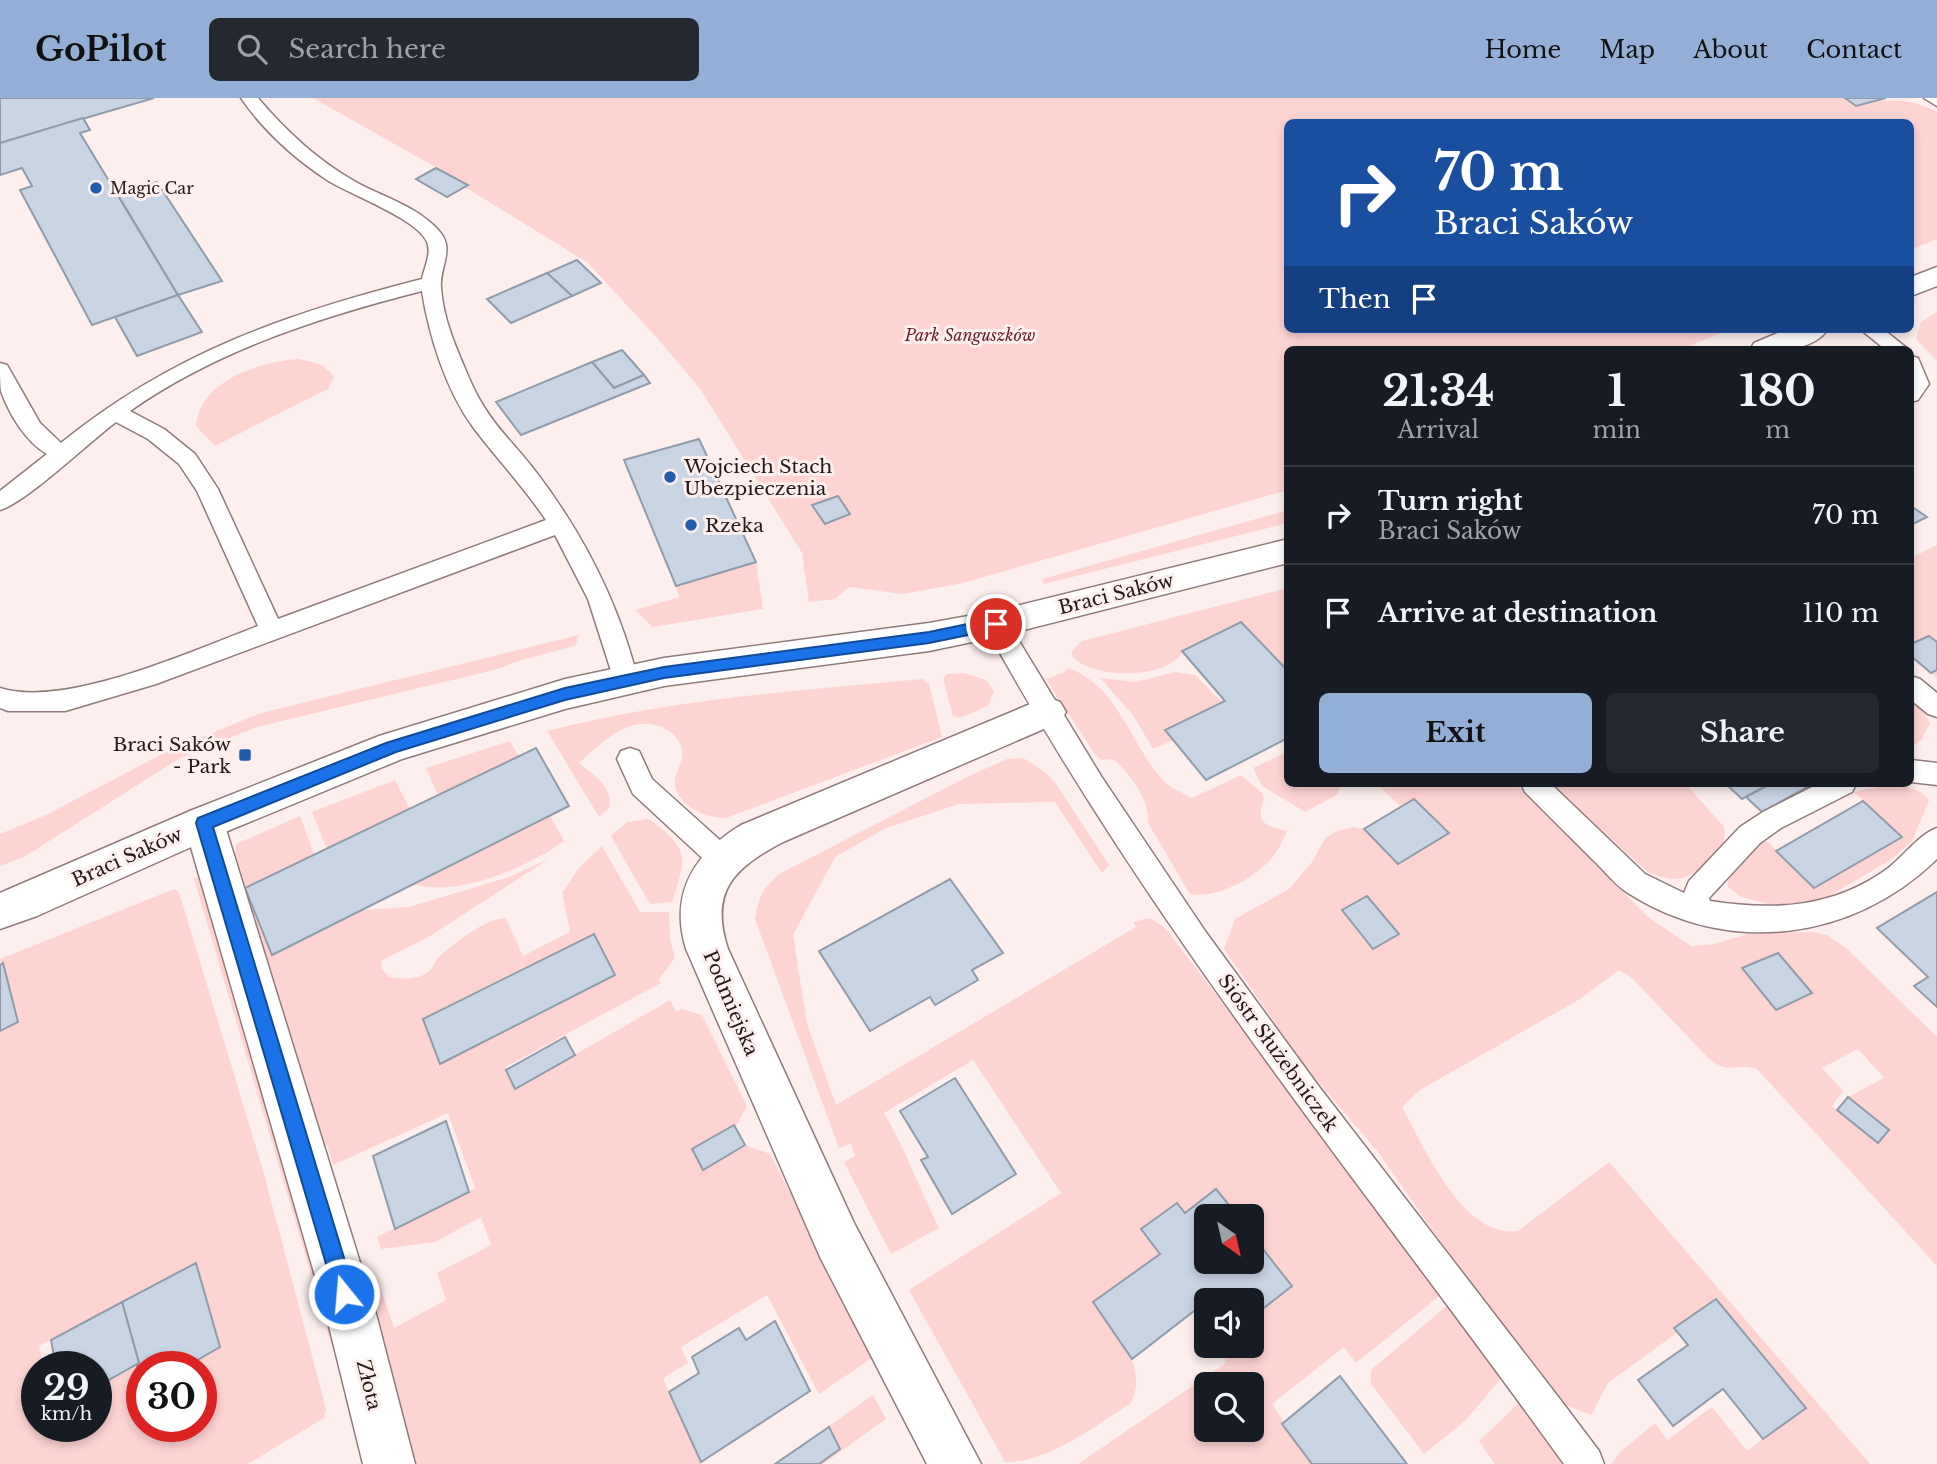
<!DOCTYPE html>
<meta charset="utf-8">
<style>
:root{--surface:#171b24;--page:#242831;--text:#f1f3f6;--muted:#9ea1a6;--line:#363941;--accent:#93afd6}
body{margin:0;font-family:"Libre Baskerville",serif;background:var(--page);color:var(--text);height:100vh;display:flex;flex-direction:column;font-size:26px;white-space:nowrap}
*{box-sizing:border-box;margin:0}
p{font-size:23px;color:var(--muted)}
.icon{flex:none;width:38px;height:38px;fill:none;stroke:currentColor;stroke-width:2;stroke-linecap:round;stroke-linejoin:round}
.map{position:relative;flex:1;overflow:hidden}
.panel{position:absolute;left:1284px;top:248px;width:630px;height:441px;display:flex;flex-direction:column;background:var(--surface);border-radius:10px;box-shadow:0 4px 10px #0003}
.panel>*{flex:none}
.hud{position:absolute;left:1284px;top:21px;width:630px;height:214px;border-radius:10px;box-shadow:0 4px 10px #0003;background:#1a4fa0;color:#fff;overflow:hidden}
.needle{width:46px;rotate:146deg}
.fabs{position:absolute;left:1194px;top:1106px;display:grid;gap:14px}
.fabs a{display:grid;place-items:center;width:70px;height:70px;border-radius:10px;background:var(--surface);box-shadow:0 4px 10px #0003;font-size:35px}
.speed{position:absolute;left:21px;top:1253px;display:flex;gap:14px;font-size:35px;font-weight:700;text-align:center}
.speed>*{display:grid;place-content:center;width:91px;height:91px;border-radius:50%;background:var(--surface);box-shadow:0 4px 10px #0003;line-height:1}
.speed small{font-size:18px;font-weight:400}
.speed .limit{border:10px solid #d22;background:#fff;color:#111}
.pin{position:absolute;display:grid;place-items:center;width:60px;height:60px;color:#fff;margin:-30px;border:4px solid #fff;border-radius:50%;box-shadow:0 2px 7px #0007}
.me{position:absolute;width:77px;margin:-38px;rotate:343deg;stroke-linejoin:round;filter:drop-shadow(0 0 5px #0008)}
.turn{display:flex;align-items:center;gap:24px;height:147px;padding:0 35px;font-size:32px}
.turn .icon{width:91px;height:91px;stroke-width:2.5}
.turn b{display:block;font-size:49px;line-height:60px}
.then{display:flex;align-items:center;height:66px;padding:0 35px;background:#0003;gap:14px;font-size:26px}
.eta{display:flex;justify-content:space-evenly;align-items:center;height:119px;text-align:center}
.eta b{font-size:42px;font-weight:700;line-height:49px}
.button{display:flex;gap:14px;margin-top:auto;padding:14px 35px}
.button a{flex:1;height:80px;border-radius:10px;background:var(--accent);color:#111;font-size:28px;font-weight:700;line-height:80px;text-align:center}
.button a+a{background:var(--page);color:var(--text)}
ul{padding:0;list-style:none}
li{display:flex;align-items:center;gap:21px;height:98px;padding:0 35px;border-top:2px solid var(--line)}
li div{flex:1}
li b{display:block;font-size:26px}
li em{font-style:normal}
header{display:flex;align-items:center;gap:42px;box-sizing:border-box;height:98px;padding:0 35px;background:var(--accent);color:#111}
header strong{font-size:33px}
nav{display:flex;gap:38px;margin-inline-start:auto;font-size:24px}
.search{width:490px;height:63px;background:var(--page);display:flex;align-items:center;gap:18px;box-sizing:border-box;padding:0 24px;border-radius:10px;color:var(--muted);font-size:26px}
.map>svg:first-child{display:block}
.green{fill:#fed4d3;fill-rule:evenodd}
.building{fill:#c9d4e4;stroke:#919cab;stroke-width:2}
.lines{fill:none;stroke-linecap:round;stroke-linejoin:round}
.service-casing{stroke:#907b7b;stroke-width:3}
.minor-casing{stroke:#907b7b;stroke-width:3}
.tertiary-casing{stroke:#907b7b;stroke-width:3}
.service{fill:#fff;fill-rule:evenodd}
.minor{fill:#fff;fill-rule:evenodd}
.tertiary{fill:#fff;fill-rule:evenodd}
.route{fill:#1a73e8;stroke:#114b97;stroke-width:2}
.poi-dot{fill:#215cae;stroke:#fdefee;stroke-width:2.5}
.labels{text-anchor:middle;dominant-baseline:central;stroke-width:6;stroke-linejoin:round;paint-order:stroke}
.far-poi-label{font-size:16px;fill:#231b1a;stroke:#fdefee;text-anchor:start}
.far-park-label{font-size:16px;font-style:italic;fill:#6a1e24;stroke:#fdefee}
.poi-label{font-size:19px;fill:#231b1a;stroke:#fdefee;text-anchor:start}
.street-label{font-size:19px;fill:#231b1a;stroke:#fdefee}
</style>
<header>
<strong>GoPilot</strong>
<div class="search"><svg class="icon" aria-label="search" viewBox="0 0 24 24"><circle cx="10" cy="10" r="6"/><path d="M15 15l6 6"/></svg>Search here</div>
<nav><a>Home</a><a>Map</a><a>About</a><a>Contact</a></nav>
</header>
<div class="map">
<svg width="1937" height="1366" viewBox="0 0 1937 1366">
<rect width="100%" height="100%" fill="#fdefee"/>
<!-- green -->
<g class="green">
<path d="M313,0H1845L1857,8C1886,0 1910,0 1937,14V141L1911,152V24H1288V231H1729L1681,252H1288V392L963,485L903,496L849,489L835,501L809,504L802,455L701,292L658,241L588,165L465,89L467,87Z"/>
<path d="M1937,214V263L1916,241L1921,224Z"/>
<path d="M298,261C313,264 326,266 334,279L328,291L215,348L196,328C200,282 259,264 298,261Z"/>
<path d="M1288,412V425L1044,486L1042,481Z"/>
<path d="M1937,447V580L1911,558V460Z"/>
<path d="M756,464L763,511L653,529L635,512L679,499L676,488Z"/>
<path d="M1288,490L1287,573L1241,524L1183,553C1170,582 1088,582 1072,557V553L1082,543Z"/>
<path d="M579,537L575,548L521,562L498,571L257,629L180,660L24,759L0,768V736L46,717L168,653L261,615Z"/>
<path d="M1068,570C1119,587 1131,650 1165,684C1172,691 1183,695 1192,700L1241,677L1262,695L1264,701C1255,725 1265,728 1287,733C1282,743 1278,754 1270,762C1253,781 1216,801 1190,796L1148,725C1150,701 1130,676 1113,661L1101,662L1094,655L1046,581L1065,574Z"/>
<path d="M1175,574L1195,577L1222,604L1166,632L1173,642L1153,651L1133,617L1100,580L1136,584Z"/>
<path d="M964,575L986,582L994,593L988,608L960,620L953,618L943,581L947,576Z"/>
<path d="M922,581L929,586L942,639L726,720C706,721 672,706 675,681C677,670 685,661 682,650C679,641 672,634 664,630C629,615 603,644 579,665C593,677 614,688 609,710L599,719L547,633C670,601 796,593 922,581Z"/>
<path d="M1911,601L1919,608L1930,625L1922,641L1911,650Z"/>
<path d="M510,643L519,659L438,697L426,670Z"/>
<path d="M1288,653V686H1342L1337,697L1305,714L1262,688L1253,670Z"/>
<path d="M1023,660L1045,674L1056,686L1109,767L1102,775L1055,704L959,706L886,730L835,759L793,837L807,926L836,1007L1136,829L1133,824L1150,820L1164,829L1358,1080L1442,1196L1356,1265L1344,1249L1272,1306L1312,1366H1078L1226,1265L1223,1248H1251V1220L1292,1188L1251,1136V1118H1238L1217,1091L1185,1115L1177,1105L1141,1131L1160,1156L1093,1204C1113,1233 1150,1268 1131,1305C1099,1326 1045,1366 1005,1364L909,1192L1061,1095L973,962L884,1015C906,1052 920,1092 939,1130L891,1156L844,1064L855,1058L851,1045L839,1050L755,821C758,800 764,788 781,775L967,679L1007,661ZM1206,1286H1251V1332H1206Z"/>
<path d="M395,682L410,711L327,751L312,714Z"/>
<path d="M1377,686H1516L1648,819L1691,848L1714,846L1748,836L1814,834L1827,837L1846,850L1937,939V1168L1757,971C1733,964 1732,978 1709,961L1632,880L1619,872L1580,901L1420,992L1402,1009C1425,1050 1462,1140 1518,1133L1609,1064L1870,1366H1612L1620,1354L1655,1325L1667,1342L1712,1309L1747,1353L1805,1310L1716,1201L1674,1230L1678,1234L1608,1285L1591,1317L1563,1306L1477,1196L1378,1054L1302,965L1224,851L1235,821L1289,791L1312,764L1326,739L1338,733L1353,729L1364,731L1398,766L1448,735L1415,701L1401,709ZM1858,951L1884,980L1848,999L1878,1045L1832,1008L1843,993L1822,970Z"/>
<path d="M1550,686H1686L1724,729C1730,751 1702,774 1682,780C1671,783 1660,778 1649,775Z"/>
<path d="M1888,687C1904,689 1920,688 1929,703L1912,743L1892,761L1824,801L1802,807L1768,806L1741,799L1727,788C1731,769 1751,754 1766,742L1814,790L1902,739L1854,694Z"/>
<path d="M300,718L314,756L245,790L272,857L363,812L409,809L509,779L549,761L427,840L382,862L381,870L389,879C401,881 416,882 427,875C433,871 435,862 440,858C454,846 490,817 506,821L523,858L570,834L562,795L579,770L602,748L640,814H669L670,842L675,860L659,881L661,885L505,969L515,991L670,902L676,914L682,911L702,917L747,1008L735,1030L733,1028L692,1051L745,1047L770,1056L875,1258L819,1296L767,1197L681,1249L688,1265L663,1280L701,1366H412L360,1185L377,1179L394,1230L446,1202L437,1175L491,1147L481,1119L435,1144L381,1151L377,1139L475,1090L448,1015L333,1067L327,1047L317,1053L298,962L271,888L235,760L236,746Z"/>
<path d="M550,718L564,743C528,769 458,800 413,786Z"/>
<path d="M649,721C689,751 687,758 672,804L650,806L611,738L627,724Z"/>
<path d="M204,777L276,1008L367,1366L194,781Z"/>
<path d="M174,791L179,794L264,1076L326,1311L324,1320L248,1366H0V933L18,924L0,861ZM196,1166L220,1249L185,1269H201V1328H142V1290L137,1267L96,1289V1328H37V1269H43L39,1248Z"/>
<path d="M1450,1205L1503,1278L1465,1323L1424,1356L1371,1286V1272Z"/>
<path d="M873,1297L886,1321L823,1366H775Z"/>
<path d="M1521,1303L1566,1366H1495L1479,1343Z"/>
</g>
<!-- building -->
<g class="building">
<path d="M0,0H154L0,45Z"/>
<path d="M1845,0H1886L1856,8Z"/>
<path d="M83,20L90,32L80,35L178,197L92,227L20,92L32,88L22,70L0,77V45Z"/>
<path d="M436,70L468,87L447,99L416,81Z"/>
<path d="M157,84L222,183L178,197L118,97Z"/>
<path d="M577,162L601,185L572,198L547,175Z"/>
<path d="M547,175L572,198L511,225L487,201Z"/>
<path d="M178,197L202,234L137,258L115,219Z"/>
<path d="M622,252L644,277L614,290L592,264Z"/>
<path d="M592,264L614,290L644,277L650,285L521,337L496,304Z"/>
<path d="M699,341L756,464L676,488L624,362Z"/>
<path d="M838,398L850,416L825,426L812,407Z"/>
<path d="M1911,408L1927,419L1911,427Z"/>
<path d="M1241,524L1288,573V640L1206,682L1165,632L1225,603L1182,553Z"/>
<path d="M1929,538L1937,544V572L1931,575L1911,558V546Z"/>
<path d="M536,650L569,708L272,857L245,790Z"/>
<path d="M1726,686H1770L1742,701Z"/>
<path d="M1770,686H1813L1762,714L1746,699Z"/>
<path d="M1414,701L1449,735L1398,766L1364,731Z"/>
<path d="M1863,703L1902,739L1814,790L1776,753Z"/>
<path d="M950,781L1003,855L972,872L978,882L935,907L930,899L870,933L819,853Z"/>
<path d="M1937,794V909L1914,888L1928,879L1877,830Z"/>
<path d="M1367,798L1399,836L1373,851L1342,812Z"/>
<path d="M594,836L615,877L440,966L423,921Z"/>
<path d="M1778,855L1812,895L1776,912L1742,870Z"/>
<path d="M3,865L18,924L0,933V867Z"/>
<path d="M565,939L575,957L515,991L506,972Z"/>
<path d="M955,980L1016,1076L952,1116L921,1062L928,1059L900,1013Z"/>
<path d="M1848,999L1889,1032L1878,1045L1837,1012Z"/>
<path d="M446,1023L469,1094L395,1131L373,1058Z"/>
<path d="M734,1027L745,1047L703,1072L692,1051Z"/>
<path d="M1216,1091L1238,1118H1206V1164H1251V1136L1292,1188L1251,1220V1202H1206V1221L1198,1210L1132,1261L1093,1204L1160,1156L1141,1131L1177,1105L1185,1115Z"/>
<path d="M196,1165L220,1249L185,1269H142V1290L137,1267L139,1265L122,1204Z"/>
<path d="M1716,1201L1806,1310L1763,1341L1723,1291L1673,1328L1638,1282L1688,1247L1674,1230Z"/>
<path d="M122,1204L139,1265L96,1289V1269H56L51,1242Z"/>
<path d="M775,1223L810,1293L701,1364L669,1294L699,1275L692,1259L739,1230L746,1242Z"/>
<path d="M1340,1278L1407,1366H1312L1282,1326Z"/>
<path d="M829,1329L840,1351L819,1366H775Z"/>
</g>
<g class="lines">
<!-- service casing -->
<g class="service-casing">
<g id="service">
<path d="M241,0H258C285,32 317,62 354,83C382,99 418,108 440,134C455,152 439,170 441,190C443,221 457,252 469,280C488,324 509,339 536,374C584,437 619,506 638,582L635,589L626,592L617,589L614,582L588,501L555,437L156,586L65,613H8L0,610V590C65,611 194,552 258,528L197,393L179,366L148,341L116,324C89,344 27,404 0,412V393L47,356C26,344 9,316 1,293C0,285 0,274 0,265L7,267L40,325L61,345C172,255 285,216 422,181C424,170 432,156 427,144C418,121 349,96 327,82C294,60 263,32 241,0ZM422,193C429,238 446,292 473,329C497,361 524,389 546,422L278,521L218,391L195,356L164,331L130,313C217,252 320,219 422,193Z"/>
<path d="M1924,0H1937V8Z"/>
<path d="M1860,231H1883L1909,252H1886Z"/>
<path d="M1911,258L1918,260L1929,286L1918,302L1911,304Z"/>
<path d="M996,517L1005,520L1101,678L1205,833L1317,986L1559,1300L1599,1353L1604,1366H1564C1364,1088 1149,829 984,526L987,520Z"/>
<path d="M1911,578L1920,581L1937,595V619L1928,616L1911,602Z"/>
<path d="M630,650L639,653L652,681L732,753L736,761L732,769L722,773L712,769L633,696L617,661L621,653Z"/>
<path d="M1911,662L1937,665V687L1911,684Z"/>
<path d="M1521,686H1551L1645,776L1684,795L1689,783L1740,729L1763,714L1818,686H1856L1852,694L1781,730L1760,745L1709,800L1710,803C1774,813 1833,810 1887,771C1903,759 1918,737 1937,730V761C1853,843 1728,859 1628,795C1615,787 1604,772 1593,762C1570,739 1547,716 1525,694Z"/>
</g>
</g>
<!-- minor casing -->
<g class="minor-casing">
<g id="minor">
<path d="M1047,599L1060,604L1066,614L1060,624L783,744C734,770 709,793 728,851L854,1125L981,1366H927L820,1159L686,851C669,795 694,756 741,727Z"/>
<path d="M204,708L218,713L224,725L376,1216L415,1366H363L326,1216L184,725L190,713Z"/>
</g>
</g>
<!-- tertiary casing -->
<g class="tertiary-casing">
<g id="tertiary">
<path d="M1937,169V188L1911,198V179Z"/>
<path d="M1787,231H1828C1812,255 1775,252 1750,252L1754,245Z"/>
<path d="M1288,441V465L996,539L929,553L664,588L565,611L402,661L218,737L37,818L0,831V795L190,713L379,638L565,581L664,560L929,525L996,513Z"/>
</g>
</g>
<!-- service -->
<use href="#service" class="service"/>
<!-- minor -->
<use href="#minor" class="minor"/>
<!-- tertiary -->
<use href="#tertiary" class="tertiary"/>
</g>
<!-- route -->
<path class="route" d="M996,520L1002,522L1004,526L1002,530L929,545L664,580L565,602L396,654L213,729L355,1196L352,1203L344,1206L337,1203L196,725L198,720L386,645L565,590L664,569L929,534Z"/>
<!-- markers -->
<g class="poi-dot">
<circle cx="96" cy="90" r="7"/>
<circle cx="670" cy="379" r="7"/>
<circle cx="691" cy="427" r="7"/>
<rect x="238" y="650" width="14" height="14" rx="3.5"/>
</g>
<g class="labels">
<!-- far-poi labels -->
<g class="far-poi-label">
<text x="110" y="90">Magic Car</text>
</g>
<!-- far-park labels -->
<g class="far-park-label">
<text x="970" y="237">Park Sanguszków</text>
</g>
<!-- poi labels -->
<g class="poi-label">
<text x="684" y="368">Wojciech Stach<tspan x="684" dy="22">Ubezpieczenia</tspan></text>
<text x="705" y="427">Rzeka</text>
<text x="231" y="646" text-anchor="end">Braci Saków<tspan x="231" dy="22">- Park</tspan></text>
</g>
<!-- street labels -->
<g class="street-label">
<text transform="translate(1116 496) rotate(-14)">Braci Saków</text>
<text transform="translate(127 759) rotate(-24)">Braci Saków</text>
<text transform="translate(731 905) rotate(67)">Podmiejska</text>
<text transform="translate(1278 955) rotate(54)">Sióstr Służebniczek</text>
<text transform="translate(369 1287) rotate(76)">Złota</text>
</g>
</g>
</svg>
<div class="fabs">
<a><svg class="needle" viewBox="-14 -14 28 28"><path d="M0-13l5 13h-10z" fill="#e53935"/><path d="M0 13l5-13h-10z" fill="#9ea1a6"/></svg></a>
<a><svg class="icon" aria-label="sound" viewBox="0 0 24 24"><path d="M4 9h4l5-4v14l-5-4H4zM17 9q2 3 0 6"/></svg></a>
<a><svg class="icon" aria-label="search" viewBox="0 0 24 24"><circle cx="10" cy="10" r="6"/><path d="M15 15l6 6"/></svg></a>
</div>
<div class="speed"><div>29<small>km/h</small></div><div class="limit">30</div></div>
<div class="pin" style="left:996px;top:526px;background:#d93025"><svg class="icon" aria-label="arrive" viewBox="0 0 24 24"><path d="M6 21V4h12l-3 4 3 4H6"/></svg></div>
<svg class="me" style="left:344px;top:1196px" viewBox="-20 -20 40 40"><circle r="17" fill="#1a73e8" stroke="#fff" stroke-width="3"/><path d="M0-11L8 9 0 5-8 9z" fill="#fff"/></svg>
<div class="hud">
<div class="turn"><svg class="icon" aria-label="right" viewBox="0 0 24 24"><path d="M7 20v-9h11M14 6l5 5-5 5"/></svg><div><b>70 m</b>Braci Saków</div></div>
<div class="then">Then<svg class="icon" aria-label="arrive" viewBox="0 0 24 24"><path d="M6 21V4h12l-3 4 3 4H6"/></svg></div>
</div>
<section class="panel">
<div class="eta">
<div><b>21:34</b><p>Arrival</p></div>
<div><b>1</b><p>min</p></div>
<div><b>180</b><p>m</p></div>
</div>
<ul>
<li><svg class="icon" aria-label="right" viewBox="0 0 24 24"><path d="M7 20v-9h11M14 6l5 5-5 5"/></svg><div><b>Turn right</b><p>Braci Saków</p></div><em>70 m</em></li>
<li><svg class="icon" aria-label="arrive" viewBox="0 0 24 24"><path d="M6 21V4h12l-3 4 3 4H6"/></svg><div><b>Arrive at destination</b></div><em>110 m</em></li>
</ul>
<div class="button"><a>Exit</a><a>Share</a></div>
</section>
</div>
